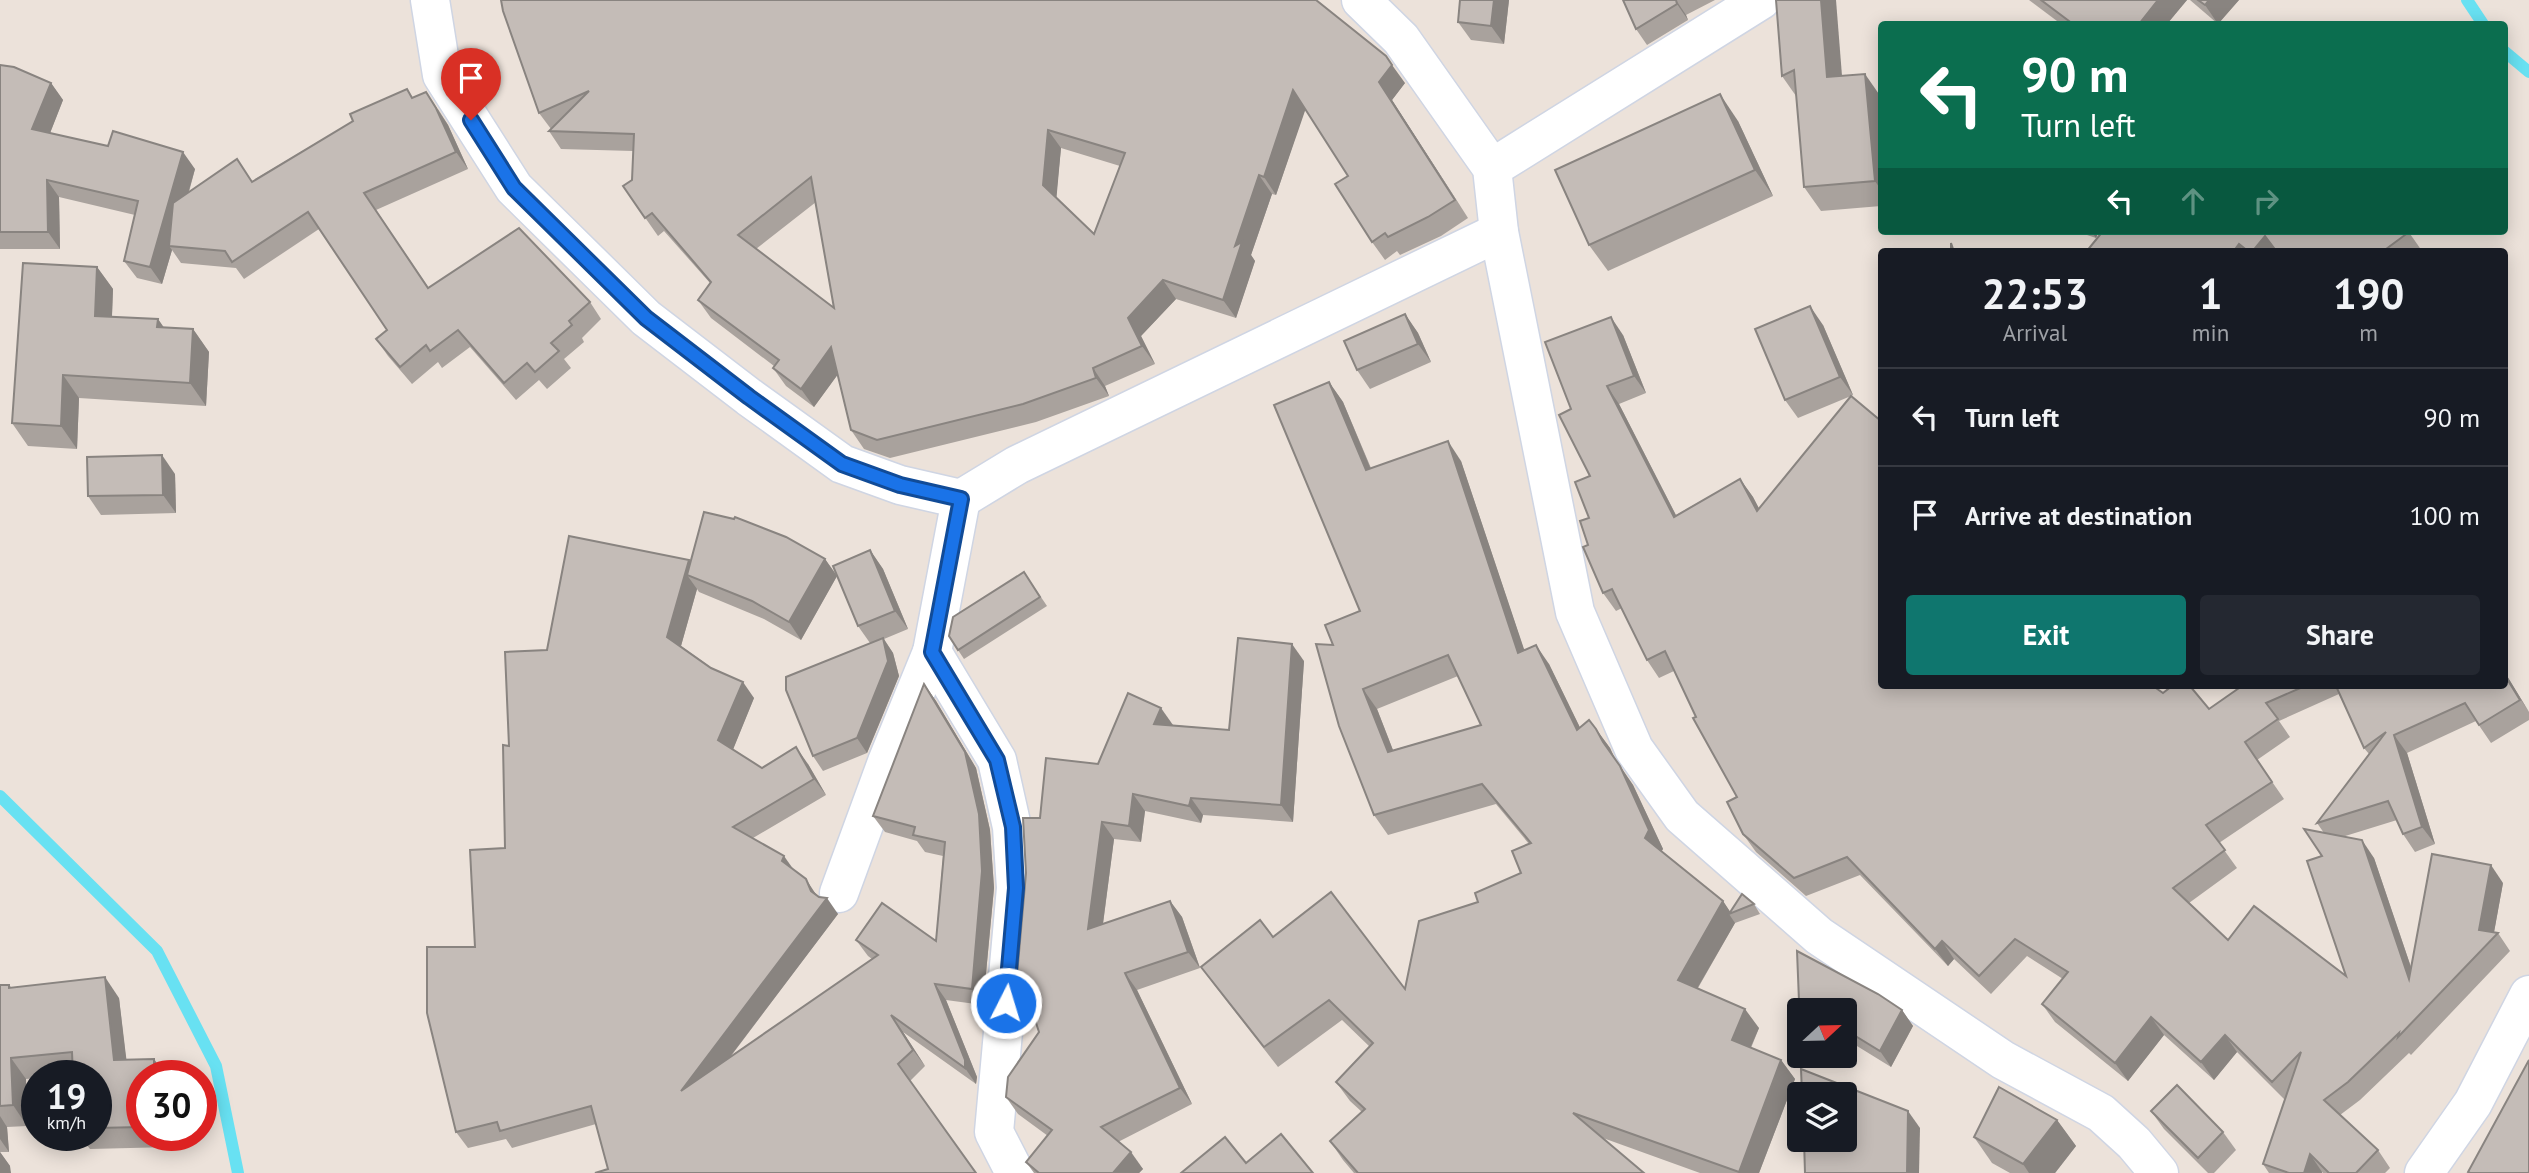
<!DOCTYPE html>
<style>
:root{--surface:#171b24;--page:#242831;--text:#f1f3f6;--muted:#9ea1a6;--line:#363941;--accent:#0f766e}
body{margin:0;font-family:"PT Sans",sans-serif;background:var(--page);color:var(--text);height:100vh;display:flex;flex-direction:column;font-size:26px;white-space:nowrap}
*{box-sizing:border-box;margin:0}
p{font-size:23px;color:var(--muted)}
.icon{flex:none;width:38px;height:38px;fill:none;stroke:currentColor;stroke-width:2;stroke-linecap:round;stroke-linejoin:round}
.map{position:relative;flex:1;overflow:hidden}
.drawer{position:absolute;left:1878px;top:248px;width:630px;height:441px;display:flex;flex-direction:column;background:var(--surface);border-radius:7px;box-shadow:0 4px 18px #0003}
.drawer>*{flex:none}
.hud{position:absolute;left:1878px;top:21px;width:630px;height:214px;border-radius:7px;box-shadow:0 4px 18px #0003;background:#0b6e4f;color:#fff;overflow:hidden}
.needle{width:46px;rotate:68deg}
.controls{position:absolute;left:1787px;top:998px;display:grid;gap:14px}
.controls a{display:grid;place-items:center;width:70px;height:70px;border-radius:7px;background:var(--surface);box-shadow:0 4px 18px #0003;font-size:35px}
.speed{position:absolute;left:21px;top:1060px;display:flex;gap:14px;font-size:35px;font-weight:700;text-align:center}
.speed>*{display:grid;place-content:center;width:91px;height:91px;border-radius:50%;background:var(--surface);box-shadow:0 4px 18px #0003;line-height:1}
.speed small{font-size:18px;font-weight:400}
.speed .limit{border:10px solid #d22;background:#fff;color:#111}
.pin{position:absolute;display:grid;place-items:center;width:60px;height:60px;color:#fff;margin:-72px -30px;border-radius:50% 50% 50% 0;rotate:-45deg;box-shadow:0 0 7px #0007}
.pin .icon{rotate:45deg}
.me{position:absolute;width:77px;margin:-38px;rotate:5deg;stroke-linejoin:round;filter:drop-shadow(0 0 5px #0008)}
.turn{display:flex;align-items:center;gap:24px;height:147px;padding:0 28px;font-size:32px}
.turn .icon{width:91px;height:91px;stroke-width:2.5}
.turn b{display:block;font-size:49px;line-height:60px}
.lanes{display:flex;align-items:center;height:66px;padding:0 28px;background:#0003;justify-content:center;gap:35px;direction:ltr}
.lanes .off{opacity:.35}
.eta{display:flex;justify-content:space-evenly;align-items:center;height:119px;text-align:center}
.eta b{font-size:42px;font-weight:600;line-height:49px}
.primary-button{display:flex;gap:14px;margin-top:auto;padding:14px 28px}
.primary-button a{flex:1;height:80px;border-radius:7px;background:var(--accent);color:#fff;font-size:28px;font-weight:600;line-height:80px;text-align:center}
.primary-button a+a{background:var(--page);color:var(--text)}
ul{padding:0;list-style:none}
li{display:flex;align-items:center;gap:21px;height:98px;padding:0 28px;border-top:2px solid var(--line)}
li div{flex:1}
li b{display:block;font-size:26px}
li em{font-style:normal}
.map>svg:first-child{display:block}
.lines{fill:none;stroke-linecap:round;stroke-linejoin:round}
.stream{stroke:#68e1f2;stroke-width:12}
.minor-casing{stroke:#cfd5e3;stroke-width:41}
.tertiary-casing{stroke:#cfd5e3;stroke-width:41}
.minor{stroke:#fff;stroke-width:38}
.tertiary{stroke:#fff;stroke-width:38}
.wall{fill:#a9a29d;fill-rule:evenodd}
.shaded-wall{fill:#898480}
.building{fill:#c4bcb7;stroke:#898480;stroke-width:2;fill-rule:evenodd}
.route-casing{stroke:#114b97;stroke-width:18}
.route{stroke:#1a73e8;stroke-width:12}
</style>
<div class="map">
<svg width="2529" height="1173" viewBox="0 0 2529 1173">
<rect width="100%" height="100%" fill="#ece2da"/>
<g class="lines">
<!-- stream -->
<g class="stream">
<path d="M2467,0L2483,24"/>
<path d="M2504,51L2529,72"/>
<path d="M0,796L157,951L216,1066L238,1173"/>
</g>
<!-- minor casing -->
<g class="minor-casing">
<g id="minor">
<path d="M430,0L442,75L514,188L646,318L749,397L842,464L900,485L961,499L1017,465L1499,232"/>
<path d="M1361,0L1401,39L1492,168L1499,232L1575,612L1634,749L1682,816L1819,936L2003,1060L2101,1113L2134,1143L2159,1173"/>
<path d="M1492,168L1761,0"/>
<path d="M961,499L932,652L997,760L1012,827L1016,888L994,1132L1015,1173"/>
<path d="M839,893L887,762L932,652"/>
</g>
</g>
<!-- tertiary casing -->
<g class="tertiary-casing">
<path id="tertiary" d="M2424,1173L2473,1103L2529,995"/>
</g>
<!-- minor -->
<use href="#minor" class="minor"/>
<!-- tertiary -->
<use href="#tertiary" class="tertiary"/>
</g>
<!-- wall -->
<g class="wall">
<path d="M501,0L1405,83L1392,100L1468,218L1441,236L1400,255L1397,251L1385,260L1372,242L1348,176L1305,109L1276,195L1272,194L1251,255L1255,261L1236,318L1176,299L1141,336L1155,364L1105,386L1109,396L1036,422L890,458L864,449L851,430L838,374L814,407L786,386L773,368L774,366L711,318L698,300L710,283L664,231L658,236L623,186L632,180L633,151L561,149L549,131L551,129L539,113ZM1061,148L1120,166L1094,234L1056,197ZM816,202L834,308L756,249Z"/>
<path d="M1460,0H1509L1504,44L1471,40L1458,22Z"/>
<path d="M1623,0H1715L1686,15L1688,20L1647,45L1636,29Z"/>
<path d="M1776,0L1842,76L1881,97V206L1821,211L1804,187L1796,96L1782,76Z"/>
<path d="M2029,0H2187L2167,24H2061Z"/>
<path d="M2190,0H2239L2218,24Z"/>
<path d="M0,65L51,83L63,100L50,133L195,169L189,192L252,181L407,89L413,98L438,109L448,125L468,169L376,210L428,287L590,302L601,319L582,338L584,342L564,359L571,368L547,389L539,380L516,400L470,347L442,368L438,362L412,384L388,356L376,339L387,330L319,229L244,279L236,268L181,263L172,250L162,284L137,278L124,261L135,215L59,197L60,249H0Z"/>
<path d="M1738,121L1773,196L1608,271L1589,245Z"/>
<path d="M2075,231H2099L2096,238Z"/>
<path d="M2408,231L2422,251L2421,252H2086Z"/>
<path d="M97,267L113,289L112,317L158,319L163,327L193,329L209,352L206,406L79,398L77,449L28,446L12,423Z"/>
<path d="M1405,314L1418,333L1431,362L1370,389L1357,370Z"/>
<path d="M1823,325L1853,395L1851,396L1881,686L2163,693L2209,709L2242,686H2504V671L2529,712V720L2491,743L2476,721L2407,753L2435,844L2415,852L2403,834L2397,820L2342,837L2374,858L2411,967L2503,883L2494,932L2498,933L2510,951L2411,1055L2409,1053L2360,1100L2340,1115L2378,1150L2390,1168L2385,1173H2323L2322,1172V1173H2269L2263,1164L2285,1100L2237,1052L2214,1080L2164,1035L2128,1081L2055,1022L2042,1004L2063,979L2027,956L1991,994L1954,959L1948,966L1860,875L1806,896L1756,852L1743,834L1737,797L1696,717L1674,671L1659,678L1647,660L1622,608L1616,611L1603,593L1588,545L1590,476L1571,409L1623,335L1646,393L1619,404L1676,515L1740,479L1753,497L1759,509L1851,396L1798,418L1785,400ZM2339,694L2364,748L2369,754L2317,823L2324,833L2322,856L2346,976L2228,940L2189,903L2237,868L2219,843L2284,799L2257,760L2290,737L2279,721Z"/>
<path d="M1329,382L1343,402L1371,468L1461,461L1524,650L1549,664L1580,728L1596,729L1610,748L1616,760L1633,785L1663,849L1661,851L1723,901L1730,912L1754,904L1760,914L1735,923L1698,988L1759,1028L1751,1048L1781,1060L1795,1079L1759,1173H1700L1603,1138L1644,1173H1354L1343,1160L1330,1141L1362,1112L1350,1101L1336,1082L1370,1047L1342,1020L1278,1067L1215,986L1201,967L1273,937L1405,989L1478,902L1521,873L1529,844L1496,804L1388,835L1374,815L1333,645L1360,611ZM1458,676L1481,725L1393,750L1377,709Z"/>
<path d="M175,474L176,513L101,515L88,496Z"/>
<path d="M870,550L883,569L908,629L884,639L893,653L899,676L867,753L823,771L813,756L870,643L858,626Z"/>
<path d="M825,559L837,576L801,640L764,619L699,592L697,589L681,646L754,698L733,749L762,768L808,764L826,795L753,838L794,870L817,895L838,914L731,1056L872,959L868,956L856,940L936,941L943,856L925,852L917,841L885,832L873,816L924,684L936,701L976,768L990,830L994,888L983,1005L946,1000L977,1077L976,1084L903,1032L925,1066L910,1081L608,1169L596,1124L512,1148L506,1139L468,1148L456,1132L475,947L505,848L509,746L547,650L689,560L691,562Z"/>
<path d="M1024,572L1047,606L964,659L958,650Z"/>
<path d="M1304,661L1293,822L1203,815L1201,823L1145,811L1141,842L1114,839L1103,924L1170,901L1182,917L1200,968L1137,990L1192,1104L1118,1142L1143,1169L1139,1173H1034L1026,1162L1048,1136L1018,1114L1006,1097L1039,1032L1030,1003H1028L1016,987L1040,818L1098,764L1173,725L1229,730Z"/>
<path d="M0,985H9L11,987L119,998L126,1060L142,1076V1136H171V1147L90,1149L80,1136H96V1076L73,1074L52,1076H37V1078L26,1079L27,1126L7,1127L9,1152H0L10,1166L0,1173Z"/>
<path d="M1799,1001L1902,1010L1913,1026L1891,1067L1844,1038V1010H1805Z"/>
<path d="M2151,1111L2223,1132L2236,1150L2214,1173H2208L2164,1129Z"/>
<path d="M2057,1120L2076,1146L2055,1173H2010L1992,1163L1974,1137Z"/>
</g>
<!-- shaded-wall -->
<g class="shaded-wall">
<path d="M1494,0H1509L1504,44L1491,26Z"/>
<path d="M1676,0L1686,15L1688,20L1677,4Z"/>
<path d="M1821,0H1836L1844,101L1827,77Z"/>
<path d="M2158,0H2187L2167,24H2139Z"/>
<path d="M2209,0H2239L2218,24L2205,5Z"/>
<path d="M1392,65L1405,83L1392,100L1468,218L1379,82Z"/>
<path d="M1865,74L1881,97V190L1875,181Z"/>
<path d="M51,83L63,100L45,146L32,129Z"/>
<path d="M1293,90L1306,108L1276,195L1264,177Z"/>
<path d="M426,92L448,125L468,169L456,152Z"/>
<path d="M1720,94L1738,121L1773,196L1755,170Z"/>
<path d="M1048,130L1061,148L1056,203L1043,185Z"/>
<path d="M183,152L195,169L173,246H169L172,250L162,284L150,267Z"/>
<path d="M1259,175L1272,194L1251,255L1255,261L1236,318L1223,300L1235,246Z"/>
<path d="M47,180L59,197L60,249L48,232Z"/>
<path d="M2091,231H2099L2096,238Z"/>
<path d="M2265,236L2276,252H2252Z"/>
<path d="M2239,244L2245,252H2233Z"/>
<path d="M97,267L113,289L111,338L95,316Z"/>
<path d="M1163,280L1176,299L1141,336L1155,364L1142,346L1128,318Z"/>
<path d="M1810,306L1823,325L1853,395L1840,377Z"/>
<path d="M1405,314L1418,333L1431,362L1418,344Z"/>
<path d="M1611,317L1623,335L1646,393L1634,376Z"/>
<path d="M158,319L174,342L157,327Z"/>
<path d="M193,329L209,352L206,406L190,383Z"/>
<path d="M831,347L844,366L814,407L801,389Z"/>
<path d="M1093,368L1105,386L1109,396L1096,378Z"/>
<path d="M63,375L79,398L77,449L61,426Z"/>
<path d="M1329,382L1343,402L1379,489L1366,470Z"/>
<path d="M1607,386L1619,404L1686,535L1674,517Z"/>
<path d="M1448,441L1461,461L1532,673L1518,653Z"/>
<path d="M162,455L175,474L176,513L163,495Z"/>
<path d="M1740,479L1753,497L1770,529L1757,511Z"/>
<path d="M870,550L883,569L908,629L895,611Z"/>
<path d="M825,559L837,576L801,640L789,622Z"/>
<path d="M689,560L701,577L687,575L697,589L679,653L667,637Z"/>
<path d="M883,638L893,653L899,676L867,753L857,738Z"/>
<path d="M1292,644L1304,661L1293,822L1281,805Z"/>
<path d="M1536,645L1549,664L1591,750L1577,730Z"/>
<path d="M2504,671L2529,712L2504,674Z"/>
<path d="M743,682L754,698L730,757L718,740Z"/>
<path d="M924,684L936,701L976,768L990,830L994,888L983,1005L972,989Z"/>
<path d="M1363,689L1377,709L1401,771L1388,752Z"/>
<path d="M1161,708L1173,725L1166,741L1154,724Z"/>
<path d="M1596,729L1610,748L1616,762L1603,742Z"/>
<path d="M2394,735L2407,753L2435,844L2422,827Z"/>
<path d="M796,747L808,764L826,795L814,779Z"/>
<path d="M1620,766L1633,785L1663,849L1658,857L1645,838Z"/>
<path d="M1133,794L1145,811L1141,842L1129,826Z"/>
<path d="M1191,798L1203,815L1201,823L1189,806Z"/>
<path d="M1102,822L1114,839L1100,946L1088,929Z"/>
<path d="M2362,840L2374,858L2421,997L2409,979Z"/>
<path d="M784,856L796,873L782,861Z"/>
<path d="M2491,865L2503,883L2493,938L2479,930Z"/>
<path d="M806,879L817,896L827,898L838,914L692,1107L681,1091L811,891Z"/>
<path d="M1170,901L1182,917L1200,968L1188,952Z"/>
<path d="M1723,901L1731,913L1729,914L1735,923L1691,999L1678,980Z"/>
<path d="M1942,941L1954,959L1948,966L1935,949Z"/>
<path d="M1125,973L1137,990L1192,1104L1180,1088Z"/>
<path d="M105,977L119,998L129,1081L114,1060Z"/>
<path d="M935,984L946,1000L977,1077L976,1084L965,1068Z"/>
<path d="M1745,1009L1759,1028L1745,1060L1732,1040Z"/>
<path d="M1902,1010L1913,1026L1891,1067L1880,1051Z"/>
<path d="M891,1015L903,1032L925,1066L913,1050Z"/>
<path d="M2151,1017L2164,1035L2128,1081L2115,1063Z"/>
<path d="M2225,1035L2237,1052L2214,1080L2201,1062Z"/>
<path d="M11,1058L26,1079L27,1126L13,1105Z"/>
<path d="M154,1059L166,1076H154Z"/>
<path d="M1781,1060L1795,1079L1759,1173H1739V1172Z"/>
<path d="M1908,1111L1920,1128L1919,1173H1907Z"/>
<path d="M0,1116L7,1127L9,1152L0,1139Z"/>
<path d="M2057,1120L2076,1146L2055,1173H2029L2023,1164Z"/>
<path d="M163,1136H171V1147Z"/>
<path d="M0,1152L10,1166L11,1173H0Z"/>
<path d="M1131,1152L1143,1169L1139,1173H1113Z"/>
<path d="M2310,1154L2322,1172V1173H2304Z"/>
</g>
<!-- building -->
<g class="building">
<path d="M501,0H1316L1386,56L1392,65L1379,82L1455,200L1428,217L1388,237L1385,233L1372,242L1335,184L1348,176L1293,90L1264,177L1259,175L1235,246L1242,242L1223,300L1163,280L1128,318L1142,346L1093,368L1096,378L1023,404L877,440L851,430L831,347L801,389L773,368L779,360L698,300L711,282L652,213L645,218L623,186L632,180L634,134L549,131L589,91L539,113L503,11ZM1048,130L1125,153L1094,234L1043,185ZM811,177L834,308L738,235Z"/>
<path d="M1460,0H1494L1491,26L1458,22Z"/>
<path d="M1623,0H1676L1677,4L1636,29Z"/>
<path d="M1776,0H1821L1827,77L1865,74L1875,181L1804,187L1794,70L1782,76Z"/>
<path d="M2041,0H2158L2139,24H2073Z"/>
<path d="M2198,0H2209L2205,5Z"/>
<path d="M0,65L14,67L51,83L32,129L108,146L113,131L183,152L150,267L124,261L138,201L47,180L48,232H0Z"/>
<path d="M407,89L412,98L426,92L436,108L456,152L364,193L428,288L519,228L590,302L569,321L572,325L551,343L559,351L535,372L527,363L504,383L458,330L430,351L426,345L400,367L376,339L387,330L308,212L232,262L225,251L169,246L173,203L237,159L252,182L353,121L350,114Z"/>
<path d="M1720,94L1755,170L1589,245L1555,170Z"/>
<path d="M2103,231H2408L2409,232L2382,252H2277L2265,236L2252,252H2249L2239,244L2233,252H2086Z"/>
<path d="M1951,243L1954,252H1951Z"/>
<path d="M23,263L97,267L95,316L158,319L157,327L193,329L190,383L63,375L61,426L12,423Z"/>
<path d="M1810,306L1840,377L1785,400L1755,329Z"/>
<path d="M1405,314L1418,344L1357,370L1344,341Z"/>
<path d="M1611,317L1634,376L1607,386L1674,517L1740,479L1757,511L1851,396L1881,421V686H2153L2163,693L2172,686H2190L2209,709L2242,686H2305L2266,703L2278,719L2245,742L2272,782L2206,825L2225,850L2173,888L2228,940L2254,906L2346,976L2307,861L2322,856L2304,829L2362,840L2409,979L2432,854L2491,865L2479,930L2498,933L2398,1037L2399,1033L2348,1082L2324,1100L2378,1150L2356,1173H2329L2310,1154L2304,1173H2289L2263,1164L2301,1052L2272,1082L2225,1035L2201,1062L2151,1017L2115,1063L2042,1004L2068,972L2015,939L1979,976L1942,941L1935,949L1847,857L1794,878L1743,834L1727,802L1737,797L1693,718L1696,717L1665,651L1647,660L1612,589L1603,593L1583,547L1588,545L1580,521L1589,518L1575,482L1590,476L1559,415L1571,409L1545,342Z"/>
<path d="M1329,382L1366,470L1448,441L1518,653L1536,645L1577,730L1589,720L1596,729L1603,742L1620,766L1649,830L1645,838L1723,901L1678,980L1745,1009L1732,1040L1781,1060L1739,1172L1573,1113L1644,1173H1358L1330,1141L1365,1109L1336,1082L1373,1043L1329,1000L1264,1047L1201,967L1260,920L1273,937L1331,892L1405,989L1419,921L1478,902L1475,893L1521,873L1512,851L1531,843L1482,784L1374,815L1339,726L1316,644L1333,645L1325,625L1360,611L1274,405ZM1448,655L1481,725L1388,752L1363,689Z"/>
<path d="M162,455L163,495L88,496L87,457Z"/>
<path d="M704,512L734,519L735,517L786,537L825,559L789,622L752,601L687,575Z"/>
<path d="M569,536L689,560L667,637L711,668L743,682L718,740L762,768L796,747L814,779L733,827L784,856L782,861L806,879L811,891L819,897L827,898L681,1091L878,955L856,940L882,903L936,941L945,842L913,835L915,827L873,816L924,684L965,752L979,814L982,871L972,989L935,984L965,1060V1068L891,1015L913,1050L898,1064L976,1173H595L608,1169L591,1106L500,1131L497,1122L456,1132L427,1013V947H475L470,850L505,848L503,745L509,746L505,652L547,650Z"/>
<path d="M870,550L895,611L858,626L833,566Z"/>
<path d="M1024,572L1040,597L958,650L949,636L953,617Z"/>
<path d="M883,638L888,661L857,738L813,756L786,690V677Z"/>
<path d="M1238,638L1292,644L1281,805L1191,798L1189,806L1133,794L1129,826L1102,822L1088,929L1170,901L1188,952L1125,973L1180,1088L1101,1127L1131,1152L1113,1173H1039L1026,1162L1052,1130L1006,1097L1008,1077L1039,1032L1024,986L1016,987L1026,873L1023,818H1040L1046,758L1098,764L1128,693L1161,708L1154,724L1229,730Z"/>
<path d="M2504,674L2520,700L2479,725L2465,703L2394,735L2422,827L2403,834L2388,801L2317,823L2386,732L2364,748L2336,686H2504Z"/>
<path d="M1742,894L1754,904L1729,914Z"/>
<path d="M1797,951L1878,994L1902,1010L1880,1051L1844,1029V1010H1813L1799,1001Z"/>
<path d="M105,977L114,1060L154,1059V1076H142V1127L96,1128V1076H73L72,1052L11,1058L13,1105L0,1106V985H9V988Z"/>
<path d="M2529,1060V1172L2528,1173H2470L2468,1172Z"/>
<path d="M1801,1069L1908,1111L1907,1173H1805L1804,1139H1844V1094H1802Z"/>
<path d="M2177,1085L2223,1132L2198,1158L2151,1111Z"/>
<path d="M1999,1087L2057,1120L2023,1164L1974,1137Z"/>
<path d="M1281,1134L1313,1173H1181L1225,1137L1246,1163Z"/>
</g>
<g class="lines">
<!-- route casing -->
<g class="route-casing">
<path id="route" d="M471,120L514,188L646,318L749,397L842,464L900,485L961,499L932,652L997,760L1013,827L1016,888L1006,1003"/>
</g>
<!-- route -->
<use href="#route" class="route"/>
</g>
</svg>
<div class="controls">
<a><svg class="needle" viewBox="-14 -14 28 28"><path d="M0-13l5 13h-10z" fill="#e53935"/><path d="M0 13l5-13h-10z" fill="#9ea1a6"/></svg></a>
<a><svg class="icon" aria-label="layers" viewBox="0 0 24 24"><path d="M12 4l9 5-9 5-9-5zM3 14l9 5 9-5"/></svg></a>
</div>
<div class="speed"><div>19<small>km/h</small></div><div class="limit">30</div></div>
<div class="pin" style="left:471px;top:120px;background:#d93025"><svg class="icon" aria-label="arrive" viewBox="0 0 24 24"><path d="M6 21V4h12l-3 4 3 4H6"/></svg></div>
<svg class="me" style="left:1006px;top:1003px" viewBox="-20 -20 40 40"><circle r="17" fill="#1a73e8" stroke="#fff" stroke-width="3"/><path d="M0-11L8 9 0 5-8 9z" fill="#fff"/></svg>
<div class="hud">
<div class="turn"><svg class="icon" aria-label="left" viewBox="0 0 24 24"><path d="M17 20v-9H6M10 6l-5 5 5 5"/></svg><div><b>90 m</b>Turn left</div></div>
<div class="lanes"><svg class="icon" aria-label="left" viewBox="0 0 24 24"><path d="M17 20v-9H6M10 6l-5 5 5 5"/></svg><svg class="icon off" aria-label="ahead" viewBox="0 0 24 24"><path d="M12 20V5M6 11l6-6 6 6"/></svg><svg class="icon off" aria-label="right" viewBox="0 0 24 24"><path d="M7 20v-9h11M14 6l5 5-5 5"/></svg></div>
</div>
<section class="drawer">
<div class="eta">
<div><b>22:53</b><p>Arrival</p></div>
<div><b>1</b><p>min</p></div>
<div><b>190</b><p>m</p></div>
</div>
<ul>
<li><svg class="icon" aria-label="left" viewBox="0 0 24 24"><path d="M17 20v-9H6M10 6l-5 5 5 5"/></svg><div><b>Turn left</b></div><em>90 m</em></li>
<li><svg class="icon" aria-label="arrive" viewBox="0 0 24 24"><path d="M6 21V4h12l-3 4 3 4H6"/></svg><div><b>Arrive at destination</b></div><em>100 m</em></li>
</ul>
<div class="primary-button"><a>Exit</a><a>Share</a></div>
</section>
</div>
